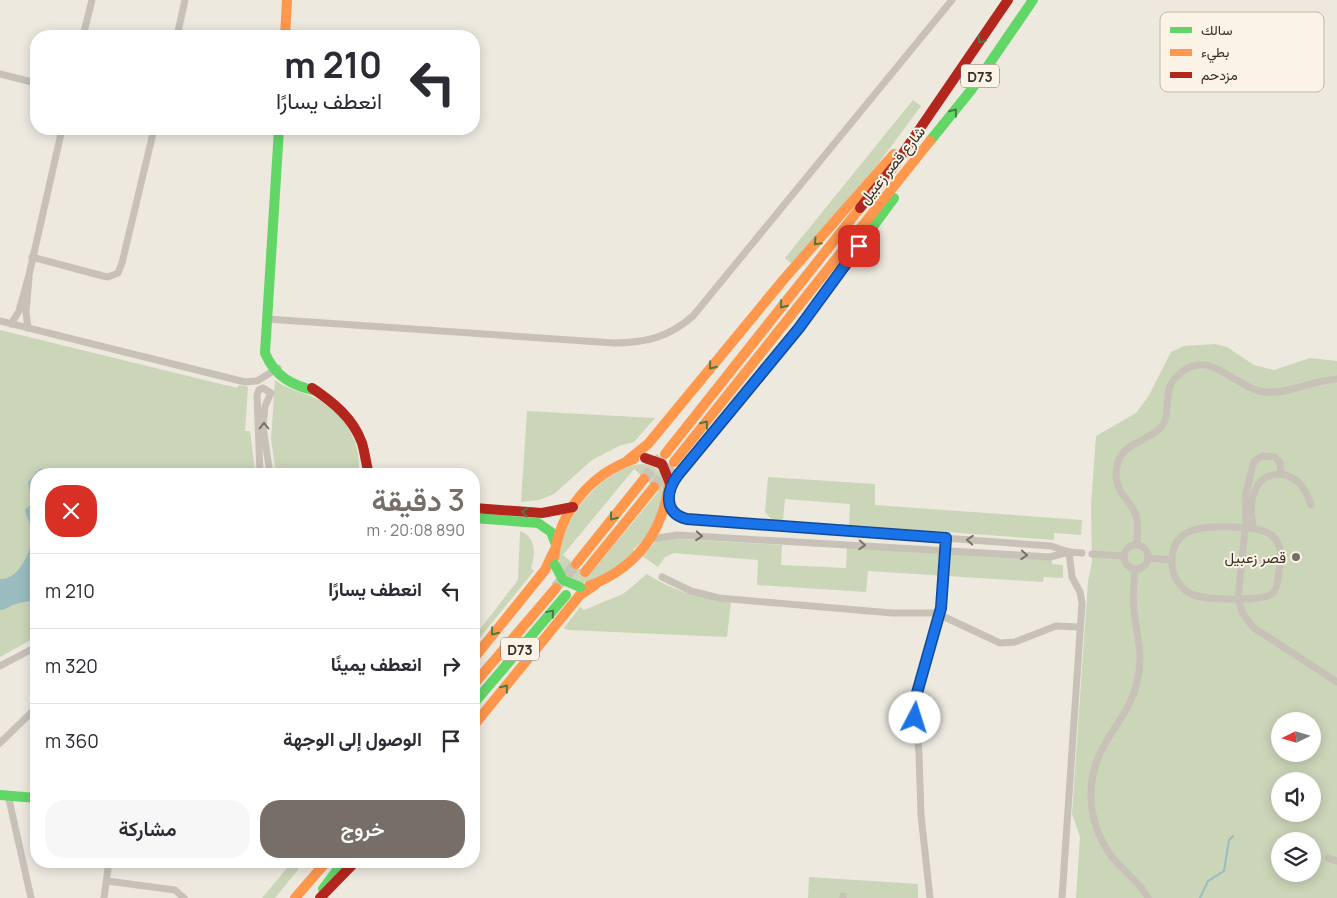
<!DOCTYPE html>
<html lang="ar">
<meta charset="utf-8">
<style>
:root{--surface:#fff;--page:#f7f7f7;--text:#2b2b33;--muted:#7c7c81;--line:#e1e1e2;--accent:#776f67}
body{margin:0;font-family:Manrope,Vazirmatn,sans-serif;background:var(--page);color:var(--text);direction:rtl;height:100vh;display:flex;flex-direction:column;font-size:19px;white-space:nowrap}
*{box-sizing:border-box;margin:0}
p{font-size:16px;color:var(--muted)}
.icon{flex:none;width:28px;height:28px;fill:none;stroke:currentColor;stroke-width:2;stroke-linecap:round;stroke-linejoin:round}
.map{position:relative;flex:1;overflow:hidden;direction:ltr}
.drawer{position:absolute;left:30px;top:468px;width:450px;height:400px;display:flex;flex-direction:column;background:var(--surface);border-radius:20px;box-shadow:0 2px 12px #0003;direction:rtl}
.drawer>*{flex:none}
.banner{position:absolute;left:30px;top:30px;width:450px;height:105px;border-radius:20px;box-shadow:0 2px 12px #0003;direction:rtl;background:#fff;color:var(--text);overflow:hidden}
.needle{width:32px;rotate:265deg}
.controls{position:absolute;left:1271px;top:712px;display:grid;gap:10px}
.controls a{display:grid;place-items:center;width:50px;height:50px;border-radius:50%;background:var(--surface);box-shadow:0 2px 12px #0003;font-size:25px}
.pin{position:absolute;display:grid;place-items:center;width:42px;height:42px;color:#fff;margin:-21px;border-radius:10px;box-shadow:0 2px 8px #0006}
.me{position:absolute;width:55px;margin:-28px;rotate:5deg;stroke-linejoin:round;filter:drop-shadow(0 0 4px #0008)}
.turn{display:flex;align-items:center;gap:18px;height:105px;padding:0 15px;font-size:22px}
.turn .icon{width:65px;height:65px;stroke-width:2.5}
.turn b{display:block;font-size:35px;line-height:42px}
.round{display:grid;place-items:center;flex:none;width:52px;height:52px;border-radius:20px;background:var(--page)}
.headline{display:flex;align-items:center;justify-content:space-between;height:85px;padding:0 15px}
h1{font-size:30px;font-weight:600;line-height:38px;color:var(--accent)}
.button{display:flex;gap:10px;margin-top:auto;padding:10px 15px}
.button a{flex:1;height:58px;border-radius:20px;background:var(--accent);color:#fff;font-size:20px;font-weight:600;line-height:58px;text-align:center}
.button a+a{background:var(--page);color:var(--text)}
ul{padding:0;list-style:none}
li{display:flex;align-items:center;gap:15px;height:75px;padding:0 15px;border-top:1px solid var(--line)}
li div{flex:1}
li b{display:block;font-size:19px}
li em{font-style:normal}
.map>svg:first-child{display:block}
.green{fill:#cbd5b8;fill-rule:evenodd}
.water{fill:#9abcc0}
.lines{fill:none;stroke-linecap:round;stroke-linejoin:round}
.stream{stroke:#9abcc0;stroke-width:2}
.street-tunnel{stroke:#c9c4ba;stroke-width:7;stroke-dasharray:7 3.5;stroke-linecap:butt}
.primary-tunnel{stroke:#c9c4ba;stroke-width:11;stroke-dasharray:11 5.5;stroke-linecap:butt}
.street{stroke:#c7c1b8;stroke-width:7}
.fast{stroke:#63d668;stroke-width:10}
.slow{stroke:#ff974d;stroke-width:10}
.jam{stroke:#b3261e;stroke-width:10}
.fast-bridge{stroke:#63d668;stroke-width:10}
.jam-bridge{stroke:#b3261e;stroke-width:10}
.oneway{stroke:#4b7a44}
.oneway2{stroke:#787068}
.route-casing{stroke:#114b97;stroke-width:12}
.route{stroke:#1a73e8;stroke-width:9}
.poi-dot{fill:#776f67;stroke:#fbf4e6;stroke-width:2}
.labels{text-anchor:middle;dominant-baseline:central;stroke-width:4;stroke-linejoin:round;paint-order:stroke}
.shield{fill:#fbf4e6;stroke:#726960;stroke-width:1}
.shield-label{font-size:14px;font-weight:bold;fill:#372e26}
.street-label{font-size:15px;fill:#372e26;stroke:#fbf4e6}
.poi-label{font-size:15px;fill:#372e26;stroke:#fbf4e6;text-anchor:end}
.key{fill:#fbf4e6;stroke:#c0b9ac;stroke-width:1}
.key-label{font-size:14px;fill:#372e26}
</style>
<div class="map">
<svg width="1337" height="898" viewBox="0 0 1337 898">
<rect width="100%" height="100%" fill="#ede9df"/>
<!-- green -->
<g class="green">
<path d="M913,100L921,106L875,168L792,264L785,258Z"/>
<path d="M0,330L237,388L239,385L248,387L245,431H250L255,470L254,474H36V637L0,657Z"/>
<path d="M1215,344L1227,347L1254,365L1274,370L1310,358L1337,361V898H1076L1080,837L1072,814L1088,581L1092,562L1091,505L1096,436L1136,413L1148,397L1171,352L1184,346ZM1280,721H1312V754H1280ZM1280,781H1312V814H1280ZM1280,841H1312V874H1280Z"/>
<path d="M275,380C288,390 303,392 317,399C343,412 364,445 358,474H276L271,439Z"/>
<path d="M527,411L655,418L634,442L619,446L592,460L554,494L539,500L521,502Z"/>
<path d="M642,464C678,466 661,515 649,533C644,541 638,544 633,550L635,552C623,564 576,601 563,573C561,568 559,564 559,559C558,522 604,466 642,464ZM634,469L659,491L588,576L563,555Z"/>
<path d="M768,477L875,484V505L1082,520L1081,535L1054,533V540L849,525L850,504L785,499L783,521L772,520L765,512Z"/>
<path d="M520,531C536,536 536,555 531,568L534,571L474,645V637L518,580Z"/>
<path d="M663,538L782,545L781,565L846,568L847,548L1052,559V564L1063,565V578L1044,577L1043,582L868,571L866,592L757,585L758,560L674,553L665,557L658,567L642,556L656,541Z"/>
<path d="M647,574C673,591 701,599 731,602L727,637L568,630L564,628L580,607L584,610L623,594Z"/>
<path d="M293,861H305L275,898H262Z"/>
<path d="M809,877L918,884V898H808Z"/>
</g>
<!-- water -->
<path class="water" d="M42,468L49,474H36V598C28,603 24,601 16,604C10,605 7,610 0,610V579C19,580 31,552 32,536C32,526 27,518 25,510L32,503L28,483L36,472Z"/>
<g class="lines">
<!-- stream -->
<path class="stream" d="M1200,898L1208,881L1224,871L1229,840L1233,836"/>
<!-- street-tunnel -->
<path class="street-tunnel" d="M1279,571L1281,555"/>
<!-- primary-tunnel -->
<g class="primary-tunnel">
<path d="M644,479L663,455"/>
<path d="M654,487L674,462"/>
<path d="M556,587L576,564"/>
</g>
<!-- street -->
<g class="street">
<path d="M83,36L92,0"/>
<path d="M177,36L185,0"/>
<path d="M0,74L36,83"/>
<path d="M32,257L103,276L108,277L118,273L122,263L154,129"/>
<path d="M267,319L614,343C646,343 669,337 693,316L952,0"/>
<path d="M0,321L245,382L257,381L278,368"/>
<path d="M11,324L19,311L29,275L62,129"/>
<path d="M28,328L26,312L29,278"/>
<path d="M260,474L257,395L259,390L263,388L271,393L265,406L263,427L270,474"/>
<path d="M1281,474L1280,463L1275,457L1263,456L1254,461L1245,497L1246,520L1238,598L1243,614L1254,628L1337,682"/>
<path d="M668,499L673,512L687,519L1051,546L1069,552"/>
<path d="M1253,528C1252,517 1249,504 1254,493C1261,472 1285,468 1300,484C1306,490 1308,497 1311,505"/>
<path d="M651,539L677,535L1050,557L1069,552L1082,553"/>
<path d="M1137,545C1137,535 1139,525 1136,515C1130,500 1116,493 1116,475C1117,441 1142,446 1160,428C1174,415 1160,392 1177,376C1207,346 1231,384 1259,391C1285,397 1311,380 1337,379"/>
<circle cx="1136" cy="557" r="12"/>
<path d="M1092,554L1124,556"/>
<path d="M1148,558L1172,560"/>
<path d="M1135,569C1134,583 1132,597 1134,611C1137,638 1144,654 1137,682C1132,705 1118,722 1106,742C1087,773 1086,811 1103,843C1115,867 1137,877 1148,898"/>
<path d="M1279,571C1278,578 1278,587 1273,593C1265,602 1203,600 1191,594C1180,588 1172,576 1172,563C1170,525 1208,526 1234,527C1245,528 1258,527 1268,533C1276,537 1280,546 1281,555"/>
<path d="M662,577L691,591L719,598L892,613H936L1000,643L1015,642L1056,626L1080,627"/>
<path d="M0,666L36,647"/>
<path d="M0,743L36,708"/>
<path d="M8,795L31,898"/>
<path d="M1328,858L1337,861"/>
<path d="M107,881L175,890L184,898"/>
<path d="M104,898L109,861"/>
<path d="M843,898V896"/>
<path d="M930,898L921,815L919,754L915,710L917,693L941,608L947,538"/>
<path d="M1062,898L1082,603L1080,592L1072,577L1069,552"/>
</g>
<!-- fast -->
<g class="fast">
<path d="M279,129L265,353C275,377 293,386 317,391"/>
<path d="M930,141L972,89L1033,0"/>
<path d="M669,490L678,475L799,328L894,198"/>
<path d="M474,518L538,523L551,532L556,545"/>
<path d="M474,703L566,595"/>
<path d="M0,795L36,798"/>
<path d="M323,889L344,861"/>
</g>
<!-- slow -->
<g class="slow">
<path d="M285,36L287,0"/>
<path d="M665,454L860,208"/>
<path d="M628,460L648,444L784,279L894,154"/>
<path d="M674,462L930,141"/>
<path d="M554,558C559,512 590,474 634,459"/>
<path d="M576,564L644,479"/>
<path d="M585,572L654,487"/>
<path d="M589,586C636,568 664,532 669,482"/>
<path d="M474,658L545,570L554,551"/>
<path d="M474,684L556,588"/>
<path d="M474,725L580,595L595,585"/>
<path d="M295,898L327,861"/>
</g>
<!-- jam -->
<g class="jam">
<path d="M860,208L895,165L1008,0"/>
<path d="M312,388C333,402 353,418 362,443C365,453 366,464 369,474"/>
<path d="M474,508L542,513L573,507"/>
<path d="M320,898L356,861"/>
</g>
<!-- fast-bridge -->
<path class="fast-bridge" d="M555,565L563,580L580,587"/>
<!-- jam-bridge -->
<path class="jam-bridge" d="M645,458L662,464L669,481"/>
</g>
<!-- one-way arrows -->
<defs><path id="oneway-chevron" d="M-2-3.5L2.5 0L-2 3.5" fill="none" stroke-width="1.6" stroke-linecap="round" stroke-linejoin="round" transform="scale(1.25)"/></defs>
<g class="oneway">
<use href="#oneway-chevron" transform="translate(981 40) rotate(124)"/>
<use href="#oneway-chevron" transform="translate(954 112) rotate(-52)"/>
<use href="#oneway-chevron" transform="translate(817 242) rotate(133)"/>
<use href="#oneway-chevron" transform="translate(783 305) rotate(129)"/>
<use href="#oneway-chevron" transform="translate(712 366) rotate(129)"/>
<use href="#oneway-chevron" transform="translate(705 424) rotate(-52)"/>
<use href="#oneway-chevron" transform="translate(525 512) rotate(-176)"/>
<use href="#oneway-chevron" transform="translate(613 517) rotate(129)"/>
<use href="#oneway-chevron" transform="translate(551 613) rotate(-50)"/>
<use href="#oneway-chevron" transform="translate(494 632) rotate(129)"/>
<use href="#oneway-chevron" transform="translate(505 688) rotate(-51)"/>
</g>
<g class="oneway2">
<use href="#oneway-chevron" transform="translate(264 426) rotate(-90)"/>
<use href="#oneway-chevron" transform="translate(699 536) rotate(4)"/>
<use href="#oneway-chevron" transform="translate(970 540) rotate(-176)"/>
<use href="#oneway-chevron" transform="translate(862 545) rotate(3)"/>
<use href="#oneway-chevron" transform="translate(1024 555) rotate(4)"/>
</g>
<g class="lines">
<!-- route casing -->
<g class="route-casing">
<path id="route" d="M859,246L799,328L678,475C666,491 663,513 687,519L946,538L941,608L917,693L915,718"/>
</g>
<!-- route -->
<use href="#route" class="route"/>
</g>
<!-- markers -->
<circle class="poi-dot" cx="1296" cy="557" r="5"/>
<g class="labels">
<!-- shield labels -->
<g class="shield">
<rect x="961" y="64.5" width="38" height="23" rx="4"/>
<rect x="501" y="637.5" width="38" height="23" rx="4"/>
</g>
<g class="shield-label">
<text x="980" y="76">D73</text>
<text x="520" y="649">D73</text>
</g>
<!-- street labels -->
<g class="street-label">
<text transform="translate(892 165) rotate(-51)">شارع قصر زعبيل</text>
</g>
<!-- poi labels -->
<g class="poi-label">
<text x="1286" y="557">قصر زعبيل</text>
</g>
</g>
<!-- legend -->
<rect x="1160" y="12" width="164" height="80" rx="8" class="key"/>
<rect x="1170" y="27" width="22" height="6" fill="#63d668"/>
<rect x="1170" y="49" width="22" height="7" fill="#ff974d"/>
<rect x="1170" y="72" width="22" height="6" fill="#b3261e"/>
<g class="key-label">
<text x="1201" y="35">سالك</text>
<text x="1201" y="57">بطيء</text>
<text x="1201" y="80">مزدحم</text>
</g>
</svg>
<div class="controls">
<a><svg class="needle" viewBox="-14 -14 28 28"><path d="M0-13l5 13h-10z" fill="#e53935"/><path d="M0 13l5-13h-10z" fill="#7c7c81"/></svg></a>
<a><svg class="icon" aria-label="sound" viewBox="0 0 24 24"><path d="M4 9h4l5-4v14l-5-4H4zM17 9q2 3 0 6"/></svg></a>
<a><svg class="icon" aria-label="layers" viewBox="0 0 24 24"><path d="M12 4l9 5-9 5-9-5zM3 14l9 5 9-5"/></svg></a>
</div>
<div class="pin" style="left:859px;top:246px;background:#d93025"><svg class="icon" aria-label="arrive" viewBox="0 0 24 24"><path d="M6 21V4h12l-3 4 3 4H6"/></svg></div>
<svg class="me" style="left:915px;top:718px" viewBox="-20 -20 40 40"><circle r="19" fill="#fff"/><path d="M0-13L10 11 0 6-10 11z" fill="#1a73e8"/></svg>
<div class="banner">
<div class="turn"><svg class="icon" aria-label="left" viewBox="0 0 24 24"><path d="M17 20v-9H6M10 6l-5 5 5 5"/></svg><div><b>210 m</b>انعطف يسارًا</div></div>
</div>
<section class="drawer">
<div class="headline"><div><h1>3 دقيقة</h1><p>890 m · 20:08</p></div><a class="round" style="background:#d93025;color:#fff"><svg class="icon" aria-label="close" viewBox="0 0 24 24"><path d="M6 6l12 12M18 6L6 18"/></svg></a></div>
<ul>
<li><svg class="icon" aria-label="left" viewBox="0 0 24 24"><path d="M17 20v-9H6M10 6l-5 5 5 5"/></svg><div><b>انعطف يسارًا</b></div><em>210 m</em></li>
<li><svg class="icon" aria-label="right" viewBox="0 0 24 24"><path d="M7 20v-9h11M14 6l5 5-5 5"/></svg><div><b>انعطف يمينًا</b></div><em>320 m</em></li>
<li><svg class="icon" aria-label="arrive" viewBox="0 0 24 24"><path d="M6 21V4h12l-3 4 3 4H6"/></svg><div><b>الوصول إلى الوجهة</b></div><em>360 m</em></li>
</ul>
<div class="button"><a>خروج</a><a>مشاركة</a></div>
</section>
</div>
